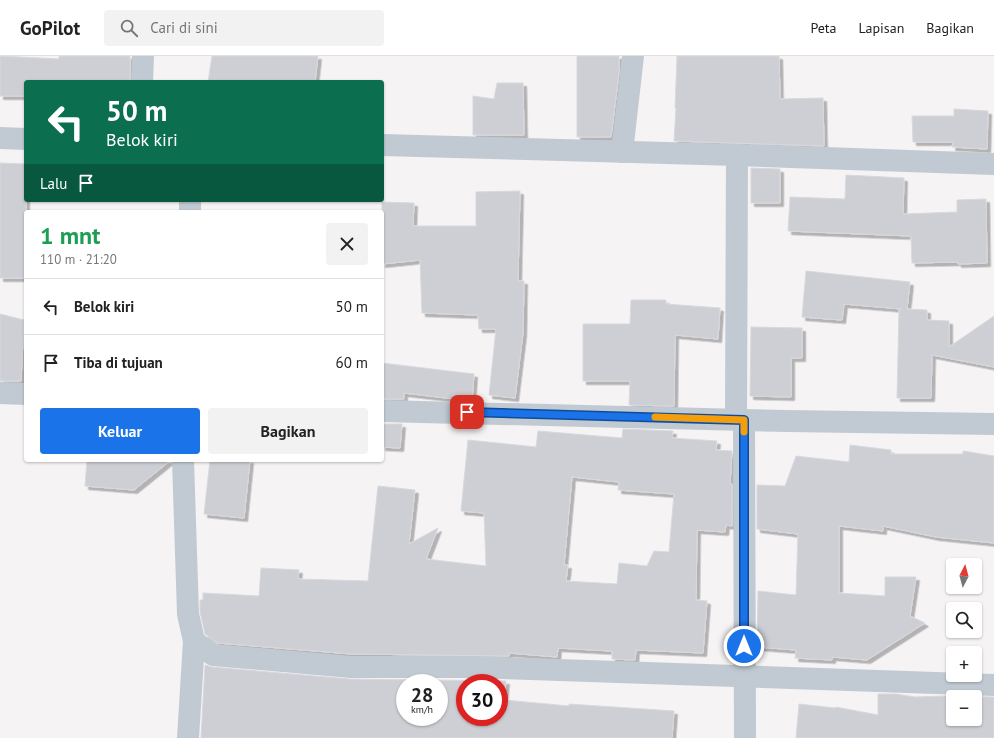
<!DOCTYPE html>
<html lang="id">
<meta charset="utf-8">
<style>
:root{--surface:#fff;--page:#f2f2f2;--text:#222;--muted:#767676;--line:#e0e0e0;--accent:#1a73e8}
body{margin:0;font-family:"PT Sans",sans-serif;background:var(--page);color:var(--text);height:100vh;display:flex;flex-direction:column;font-size:15px;white-space:nowrap}
*{box-sizing:border-box;margin:0}
p{font-size:13px;color:var(--muted)}
.icon{flex:none;width:22px;height:22px;fill:none;stroke:currentColor;stroke-width:2;stroke-linecap:round;stroke-linejoin:round}
.map{position:relative;flex:1;overflow:hidden}
.side{position:absolute;left:24px;top:154px;width:360px;height:252px;display:flex;flex-direction:column;background:var(--surface);border-radius:4px;box-shadow:0 1px 3px #0004}
.side>*{flex:none}
.hud{position:absolute;left:24px;top:24px;width:360px;height:122px;border-radius:4px;box-shadow:0 1px 3px #0004;background:#0b6e4f;color:#fff;overflow:hidden}
.needle{width:26px;rotate:6deg}
.controls{position:absolute;left:946px;top:502px;display:grid;gap:8px}
.controls a{display:grid;place-items:center;width:36px;height:36px;border-radius:4px;background:var(--surface);box-shadow:0 1px 3px #0004;font-size:20px}
.speed{position:absolute;left:396px;top:618px;display:flex;gap:8px;font-size:20px;font-weight:700;text-align:center}
.speed>*{display:grid;place-content:center;width:52px;height:52px;border-radius:50%;background:var(--surface);box-shadow:0 1px 3px #0004;line-height:1}
.speed small{font-size:10px;font-weight:400}
.speed .limit{border:6px solid #d22;background:#fff;color:#111}
.pin{position:absolute;display:grid;place-items:center;width:34px;height:34px;color:#fff;margin:-17px;border-radius:8px;box-shadow:0 2px 6px #0006}
.me{position:absolute;width:44px;margin:-22px;rotate:0deg;stroke-linejoin:round;filter:drop-shadow(0 0 3px #0008)}
.turn{display:flex;align-items:center;gap:14px;height:84px;padding:0 16px;font-size:18px}
.turn .icon{width:52px;height:52px;stroke-width:2.5}
.turn b{display:block;font-size:28px;line-height:34px}
.then{display:flex;align-items:center;height:38px;padding:0 16px;background:#0003;gap:8px;font-size:15px}
.round{display:grid;place-items:center;flex:none;width:42px;height:42px;border-radius:4px;background:var(--page)}
.headline{display:flex;align-items:center;justify-content:space-between;height:68px;padding:0 16px}
h1{font-size:24px;font-weight:800;line-height:30px;color:#1e9e55}
.action{display:flex;gap:8px;margin-top:auto;padding:8px 16px}
.action a{flex:1;height:46px;border-radius:4px;background:var(--accent);color:#fff;font-size:16px;font-weight:800;line-height:46px;text-align:center}
.action a+a{background:var(--page);color:var(--text)}
ul{padding:0;list-style:none}
li{display:flex;align-items:center;gap:12px;height:56px;padding:0 16px;border-top:1px solid var(--line)}
li div{flex:1}
li b{display:block;font-size:15px}
li em{font-style:normal}
header{display:flex;align-items:center;gap:24px;box-sizing:border-box;height:56px;padding:0 20px;background:var(--surface);border-bottom:1px solid var(--line)}
header strong{font-size:19px}
nav{display:flex;gap:22px;margin-inline-start:auto;font-size:14px}
.search{width:280px;height:36px;background:var(--page);display:flex;align-items:center;gap:10px;box-sizing:border-box;padding:0 14px;border-radius:4px;color:var(--muted);font-size:15px}
.map>svg:first-child{display:block}
.building{fill:#cdcfd5;stroke:#d7d9de;fill-rule:evenodd;filter:url(#shadow)}
.lines{fill:none;stroke-linecap:round;stroke-linejoin:round}
.minor{stroke:#c1cad2;stroke-width:22}
.route-casing{stroke:#114b97;stroke-width:10}
.route{stroke:#1a73e8;stroke-width:7}
.slow{stroke:#f59e0b;stroke-width:7}
</style>
<header>
<strong>GoPilot</strong>
<div class="search"><svg class="icon" aria-label="search" viewBox="0 0 24 24"><circle cx="10" cy="10" r="6"/><path d="M15 15l6 6"/></svg>Cari di sini</div>
<nav><a>Peta</a><a>Lapisan</a><a>Bagikan</a></nav>
</header>
<div class="map">
<svg width="994" height="682" viewBox="0 0 994 682">
<defs>
<filter id="shadow"><feDropShadow dx="3.5" dy="3.5" stdDeviation="0" flood-color="#0004"/></filter>
</defs>
<rect width="100%" height="100%" fill="#f5f3f3"/>
<!-- building -->
<g class="building">
<path d="M0,0L59,3V0H130V26H26V40H0Z"/>
<path d="M212,0H318L315,26H208Z"/>
<path d="M577,0H619V16L611,81H577Z"/>
<path d="M677,0H779L780,43L823,42L824,90L674,85L676,52H675Z"/>
<path d="M497,27H523L524,79H473V40L494,43Z"/>
<path d="M954,53L988,55L987,93L952,91L953,86H913L912,60H954Z"/>
<path d="M0,107L26,108V222H0Z"/>
<path d="M751,112L780,113V147H751Z"/>
<path d="M846,119L904,122L903,158L957,156V144L986,143L987,207L958,208V206L912,207L911,180L788,175L790,141L845,143Z"/>
<path d="M520,135L518,225H524L523,277L515,342L489,339L496,273H479L478,259L422,257L420,204L382,208V146L414,147L413,170H476V136Z"/>
<path d="M806,215L910,226L907,253L927,254V264L949,265V291L994,260V311L932,299L931,342H897L899,253H902L844,248L842,264L802,261Z"/>
<path d="M631,244H666V248L720,252L718,283L675,279L674,350L629,349L630,325H583V268H630Z"/>
<path d="M0,258L24,264L21,325H0Z"/>
<path d="M751,271L802,272V302H791V341L750,340Z"/>
<path d="M382,307L474,318L472,345L404,337V343H382Z"/>
<path d="M382,368H402L400,392L382,391Z"/>
<path d="M623,373L673,375L672,382L717,385L716,394L732,395L730,428H732V470L726,469L725,476L697,474L696,544L707,545L703,597L636,594L635,604L612,603V595L558,592L557,601L509,597V600L352,598L218,587L205,578L200,556V544H203V537L259,540L261,512L299,514L298,523L368,525L378,430L415,434L409,488L438,472L426,503L486,510L484,457L461,455L468,384L536,391L538,375L622,382ZM572,421L619,426L618,434L674,438L669,496L654,495L647,510L619,507L617,528L566,525L568,509H564Z"/>
<path d="M850,389L891,394V398H963V395L994,400V487L936,481L883,470V475L839,470V537L885,540V521H916L910,560L925,567L867,604L832,601V604L795,602L796,594L757,591L758,535L796,539L798,478L757,473V429L785,430L796,400L849,406Z"/>
<path d="M87,404H171L134,434L85,430Z"/>
<path d="M210,404H250L244,462L204,458Z"/>
<path d="M205,609L212,611L350,623L506,625L504,644L569,650V648L674,655L672,682H201ZM405,627H439V661H405ZM465,627H499V661H465Z"/>
<path d="M878,638H896L915,641L943,640L994,641V682H796L799,648L835,652L836,651L878,659ZM953,641H975V663H953Z"/>
</g>
<g class="lines">
<!-- minor -->
<g class="minor">
<path d="M142,26L143,0"/>
<path d="M0,82L26,83"/>
<path d="M382,89L737,99L994,108"/>
<path d="M622,96L633,0"/>
<path d="M190,156V144"/>
<path d="M0,337L26,338"/>
<path d="M382,355L787,365L994,368"/>
<path d="M736,363L737,99"/>
<path d="M744,364L745,682"/>
<path d="M183,404L188,558L194,585L213,599L351,611H472L994,629"/>
<path d="M188,682L194,585"/>
</g>
</g>
<g class="lines">
<!-- route casing -->
<g class="route-casing">
<path id="route" d="M467,356L744,364V590"/>
</g>
<!-- route -->
<use href="#route" class="route"/>
<!-- slow -->
<path class="slow" d="M655,361L744,364V376"/>
</g>
</svg>
<div class="controls">
<a><svg class="needle" viewBox="-14 -14 28 28"><path d="M0-13l5 13h-10z" fill="#e53935"/><path d="M0 13l5-13h-10z" fill="#767676"/></svg></a>
<a><svg class="icon" aria-label="search" viewBox="0 0 24 24"><circle cx="10" cy="10" r="6"/><path d="M15 15l6 6"/></svg></a>
<a>+</a>
<a>−</a>
</div>
<div class="speed"><div>28<small>km/h</small></div><div class="limit">30</div></div>
<div class="pin" style="left:467px;top:356px;background:#d93025"><svg class="icon" aria-label="arrive" viewBox="0 0 24 24"><path d="M6 21V4h12l-3 4 3 4H6"/></svg></div>
<svg class="me" style="left:744px;top:590px" viewBox="-20 -20 40 40"><circle r="17" fill="#1a73e8" stroke="#fff" stroke-width="3"/><path d="M0-11L8 9 0 5-8 9z" fill="#fff"/></svg>
<div class="hud">
<div class="turn"><svg class="icon" aria-label="left" viewBox="0 0 24 24"><path d="M17 20v-9H6M10 6l-5 5 5 5"/></svg><div><b>50 m</b>Belok kiri</div></div>
<div class="then">Lalu<svg class="icon" aria-label="arrive" viewBox="0 0 24 24"><path d="M6 21V4h12l-3 4 3 4H6"/></svg></div>
</div>
<section class="side">
<div class="headline"><div><h1>1 mnt</h1><p>110 m · 21:20</p></div><a class="round"><svg class="icon" aria-label="close" viewBox="0 0 24 24"><path d="M6 6l12 12M18 6L6 18"/></svg></a></div>
<ul>
<li><svg class="icon" aria-label="left" viewBox="0 0 24 24"><path d="M17 20v-9H6M10 6l-5 5 5 5"/></svg><div><b>Belok kiri</b></div><em>50 m</em></li>
<li><svg class="icon" aria-label="arrive" viewBox="0 0 24 24"><path d="M6 21V4h12l-3 4 3 4H6"/></svg><div><b>Tiba di tujuan</b></div><em>60 m</em></li>
</ul>
<div class="action"><a>Keluar</a><a>Bagikan</a></div>
</section>
</div>
